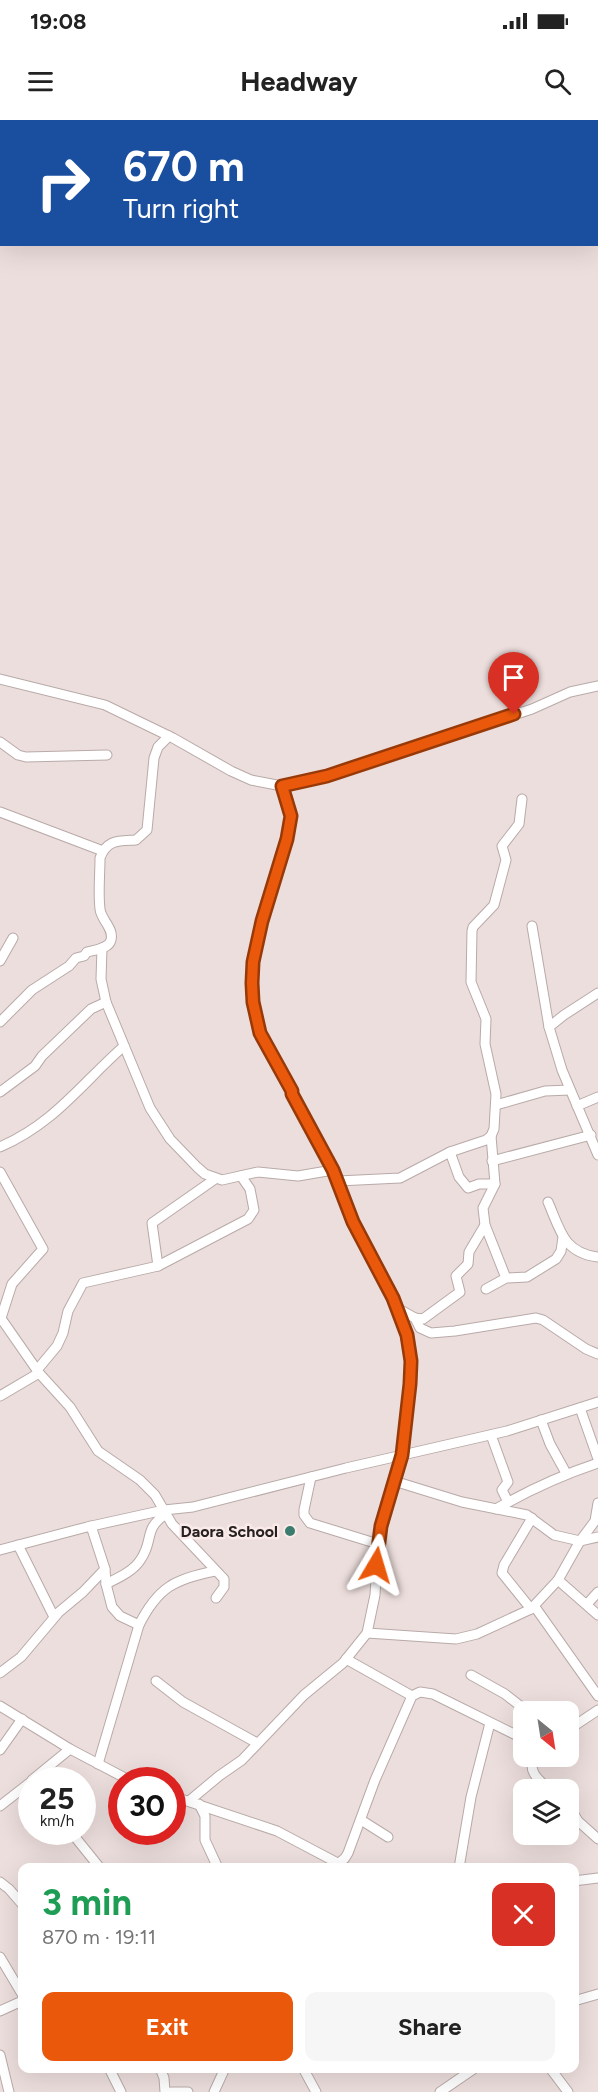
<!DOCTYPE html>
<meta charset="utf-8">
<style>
:root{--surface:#fff;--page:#f6f6f6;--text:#222;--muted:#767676;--accent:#ea580c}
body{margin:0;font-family:Figtree,sans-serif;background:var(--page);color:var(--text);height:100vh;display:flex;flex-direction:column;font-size:22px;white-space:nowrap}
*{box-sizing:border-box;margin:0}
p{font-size:20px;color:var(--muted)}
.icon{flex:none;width:33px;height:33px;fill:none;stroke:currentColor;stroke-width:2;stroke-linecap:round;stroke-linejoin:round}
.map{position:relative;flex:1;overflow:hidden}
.side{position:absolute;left:18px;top:1743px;width:561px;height:210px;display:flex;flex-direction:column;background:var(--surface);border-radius:12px;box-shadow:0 6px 24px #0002}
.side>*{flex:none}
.banner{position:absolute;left:0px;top:0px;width:598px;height:126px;box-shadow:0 6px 24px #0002;background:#1a4fa0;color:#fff;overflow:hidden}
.needle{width:39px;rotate:150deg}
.fabs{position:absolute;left:513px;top:1581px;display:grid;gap:12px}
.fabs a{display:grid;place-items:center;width:66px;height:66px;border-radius:12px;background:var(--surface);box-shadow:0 6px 24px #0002;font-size:30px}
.speed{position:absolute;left:18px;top:1647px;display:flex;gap:12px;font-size:30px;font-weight:700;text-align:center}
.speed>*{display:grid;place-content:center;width:78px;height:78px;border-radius:50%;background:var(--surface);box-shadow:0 6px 24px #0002;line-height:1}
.speed small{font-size:15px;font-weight:400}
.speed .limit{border:9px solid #d22;background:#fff;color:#111}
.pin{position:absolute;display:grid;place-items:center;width:51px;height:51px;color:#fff;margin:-62px -26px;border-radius:50% 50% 50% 0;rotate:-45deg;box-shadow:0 0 6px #0007}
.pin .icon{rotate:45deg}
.me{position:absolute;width:66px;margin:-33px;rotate:7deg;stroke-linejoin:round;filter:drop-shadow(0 0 4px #0008)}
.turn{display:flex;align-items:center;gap:21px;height:126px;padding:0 24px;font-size:27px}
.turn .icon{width:78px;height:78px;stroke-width:2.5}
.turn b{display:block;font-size:42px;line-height:51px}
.round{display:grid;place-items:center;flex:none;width:63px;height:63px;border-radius:12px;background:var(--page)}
.overview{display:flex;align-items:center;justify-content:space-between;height:102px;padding:0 24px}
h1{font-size:36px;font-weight:700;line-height:45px;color:#1e9e55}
.button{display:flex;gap:12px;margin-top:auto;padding:12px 24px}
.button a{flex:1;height:69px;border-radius:12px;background:var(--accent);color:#fff;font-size:24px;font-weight:700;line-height:69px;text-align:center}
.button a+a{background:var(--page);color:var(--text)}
.status{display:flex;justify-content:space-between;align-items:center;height:42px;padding:0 30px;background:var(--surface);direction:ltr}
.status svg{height:16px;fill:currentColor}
header{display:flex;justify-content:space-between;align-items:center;height:78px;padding:0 24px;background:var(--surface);font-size:27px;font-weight:700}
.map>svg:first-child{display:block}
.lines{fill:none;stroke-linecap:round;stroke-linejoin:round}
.minor-casing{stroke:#b8aaa8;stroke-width:11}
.minor{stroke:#fff;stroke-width:9}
.route-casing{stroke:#983908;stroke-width:15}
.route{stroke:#ea580c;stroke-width:10}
.poi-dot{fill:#3a7c6d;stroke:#faebe9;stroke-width:2}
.labels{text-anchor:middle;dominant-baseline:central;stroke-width:5;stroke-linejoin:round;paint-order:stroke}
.poi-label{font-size:16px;font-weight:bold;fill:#272121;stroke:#faebe9;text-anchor:end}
</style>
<div class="status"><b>19:08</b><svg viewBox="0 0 49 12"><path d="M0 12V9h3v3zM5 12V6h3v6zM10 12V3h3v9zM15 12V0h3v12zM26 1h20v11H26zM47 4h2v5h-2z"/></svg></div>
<header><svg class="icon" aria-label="menu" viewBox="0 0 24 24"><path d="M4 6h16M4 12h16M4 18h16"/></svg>Headway<svg class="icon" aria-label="search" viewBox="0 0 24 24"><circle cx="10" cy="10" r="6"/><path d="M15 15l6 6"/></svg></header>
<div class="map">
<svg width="598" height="1972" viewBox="0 0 598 1972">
<rect width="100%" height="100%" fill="#ecdedc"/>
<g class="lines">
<!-- minor casing -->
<g class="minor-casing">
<g id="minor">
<path d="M67,2L69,0"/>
<path d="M77,2L79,0"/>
<path d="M0,67L2,65"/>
<path d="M0,92L2,90"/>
<path d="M0,559L105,585L173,618L231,651L251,660L282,666L327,656L532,589L570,572L598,566"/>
<path d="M0,622L18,635L26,637L107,635"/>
<path d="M0,692L103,731"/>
<path d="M532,806L549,907L562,950L598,1035"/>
<path d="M102,828L101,859L106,882L150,988L170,1019L197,1047L205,1054L222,1060L258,1052L298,1056L333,1050"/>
<path d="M0,841L13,818"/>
<path d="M0,902L32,870L69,846L76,838L84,836L87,832C94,830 109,829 111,820C114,808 101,800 100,789C98,773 100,755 100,738C107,719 119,721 136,720L147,710L154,638L158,627L169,616"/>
<path d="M549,907L564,895L598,873"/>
<path d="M0,972L35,946L42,936L91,889L106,882"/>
<path d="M496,985L545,971L570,970"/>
<path d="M577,986L598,977"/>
<path d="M491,1016L495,1064L483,1088L485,1105L506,1158"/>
<path d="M0,1027C55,1003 81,964 124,926"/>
<path d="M450,1032L459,1057L468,1068L479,1064H495"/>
<path d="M492,1041L591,1015"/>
<path d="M0,1052L43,1129L12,1164L1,1198"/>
<path d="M338,1061L400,1058L450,1032L486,1020L491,1016L494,1009L496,974L485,924L486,899L471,862L472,811L473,807L494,785L506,740L502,726L519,704L522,679"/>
<path d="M548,1082C560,1109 563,1133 598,1137"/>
<path d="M158,1146L152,1103L215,1059"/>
<path d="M486,1169L506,1158L527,1157L556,1139L561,1131L563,1117"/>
<path d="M397,1188L415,1198L423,1199L460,1172L456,1156L468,1144L469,1132L485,1105"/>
<path d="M0,1197L39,1253L70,1287L98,1331L140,1360L155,1375L172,1404L224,1459V1467L216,1478"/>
<path d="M415,1198L420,1208L431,1213L455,1211L536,1198L543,1200L586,1229L598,1234"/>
<path d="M37,1250L57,1226L63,1213L68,1191L83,1163L158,1146L248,1099L254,1090L250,1069L241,1056"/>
<path d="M0,1276L39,1253"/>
<path d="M580,1288L598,1339"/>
<path d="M541,1300L550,1324L566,1353"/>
<path d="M491,1315L508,1362L502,1370L508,1382"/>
<path d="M311,1357L304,1390V1395L310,1403L378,1424"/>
<path d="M394,1361L462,1382L527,1395L554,1415L580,1421L598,1417"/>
<path d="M496,1389C529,1370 562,1355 598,1343"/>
<path d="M91,1406L105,1449L106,1464L112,1487L120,1496L139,1505"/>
<path d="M18,1425L54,1497"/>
<path d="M0,1430L87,1407L164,1390L193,1387L346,1348L507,1311L598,1282"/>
<path d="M558,1460L598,1495"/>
<path d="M106,1464C118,1458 134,1451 141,1439C154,1420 143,1409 166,1394"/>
<path d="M587,1484L598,1472"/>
<path d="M535,1487L598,1576"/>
<path d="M531,1489L502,1453L504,1445L532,1398"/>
<path d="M367,1513L456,1519L477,1514L531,1489L558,1460L580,1421L595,1401L598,1383"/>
<path d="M346,1539L412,1576"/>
<path d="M0,1553L21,1537L59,1492L83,1472L105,1449"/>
<path d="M471,1555L505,1574L528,1592"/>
<path d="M156,1561L183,1582L257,1623"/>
<path d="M0,1586L70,1629L129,1660"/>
<path d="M568,1610L598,1590"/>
<path d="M0,1630L22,1599"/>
<path d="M534,1636C527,1652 539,1660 550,1670"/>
<path d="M98,1644L139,1505C158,1467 175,1459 215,1451"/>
<path d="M32,1660L70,1629"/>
<path d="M172,1676L277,1711L347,1748"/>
<path d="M189,1681L219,1656L242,1640L304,1575L343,1543L367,1513L375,1475L378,1424L402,1335L411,1241L402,1199L353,1102L333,1050L292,974V971L260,913L253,882L252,863L253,842L267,781L287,719L291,696L282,666"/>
<path d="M199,1684L205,1696V1720L218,1748"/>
<path d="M568,1685L578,1701L598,1719"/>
<path d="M0,1686L32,1661"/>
<path d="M361,1700L388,1717"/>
<path d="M71,1712L100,1748"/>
<path d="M333,1748L345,1738L348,1733L375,1660L412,1576L420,1572L433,1574L524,1619"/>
<path d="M459,1748L471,1677L490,1603"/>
<path d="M574,1761L598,1758"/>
<path d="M0,1762L9,1769L22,1784"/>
<path d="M0,1837L22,1874"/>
<path d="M574,1881L598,1874"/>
<path d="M0,1891L22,1881"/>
<path d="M0,1935L9,1972"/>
<path d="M109,1948L121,1972"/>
<path d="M160,1948L164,1958L165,1972"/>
<path d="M303,1948L316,1972"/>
<path d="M550,1948L568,1972"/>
<path d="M171,1972H188"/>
<path d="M214,1972L225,1948"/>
<path d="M440,1972L475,1948"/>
</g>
</g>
<!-- minor -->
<use href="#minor" class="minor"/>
</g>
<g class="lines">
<!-- route casing -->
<g class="route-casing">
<path id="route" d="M376,1445L381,1406L402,1335L410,1264L411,1241L407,1215L393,1178L353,1102L333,1050L292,974V971L260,913L253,882L252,863L253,842L262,801L287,719L291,696L282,666L327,656L514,594"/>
</g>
<!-- route -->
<use href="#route" class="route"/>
</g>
<!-- markers -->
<circle class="poi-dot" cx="290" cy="1411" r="6"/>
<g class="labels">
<!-- poi labels -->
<g class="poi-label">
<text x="278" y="1411">Daora School</text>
</g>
</g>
</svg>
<div class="fabs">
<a><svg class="needle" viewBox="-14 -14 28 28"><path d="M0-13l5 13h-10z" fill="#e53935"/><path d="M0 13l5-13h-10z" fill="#767676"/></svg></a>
<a><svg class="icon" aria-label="layers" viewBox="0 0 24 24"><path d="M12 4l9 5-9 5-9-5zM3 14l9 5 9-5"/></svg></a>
</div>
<div class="speed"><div>25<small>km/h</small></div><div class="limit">30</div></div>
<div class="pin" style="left:514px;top:594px;background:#d93025"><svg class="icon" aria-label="arrive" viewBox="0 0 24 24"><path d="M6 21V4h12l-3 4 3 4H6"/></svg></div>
<svg class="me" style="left:376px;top:1445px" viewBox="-20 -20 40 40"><path d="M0-17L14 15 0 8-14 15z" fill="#ea580c" stroke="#fff" stroke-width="4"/></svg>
<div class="banner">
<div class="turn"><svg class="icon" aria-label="right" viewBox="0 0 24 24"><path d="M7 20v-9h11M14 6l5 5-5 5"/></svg><div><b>670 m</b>Turn right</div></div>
</div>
<section class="side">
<div class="overview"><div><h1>3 min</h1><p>870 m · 19:11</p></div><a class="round" style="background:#d93025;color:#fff"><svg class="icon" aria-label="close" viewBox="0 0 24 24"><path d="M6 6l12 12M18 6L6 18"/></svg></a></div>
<div class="button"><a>Exit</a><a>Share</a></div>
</section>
</div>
